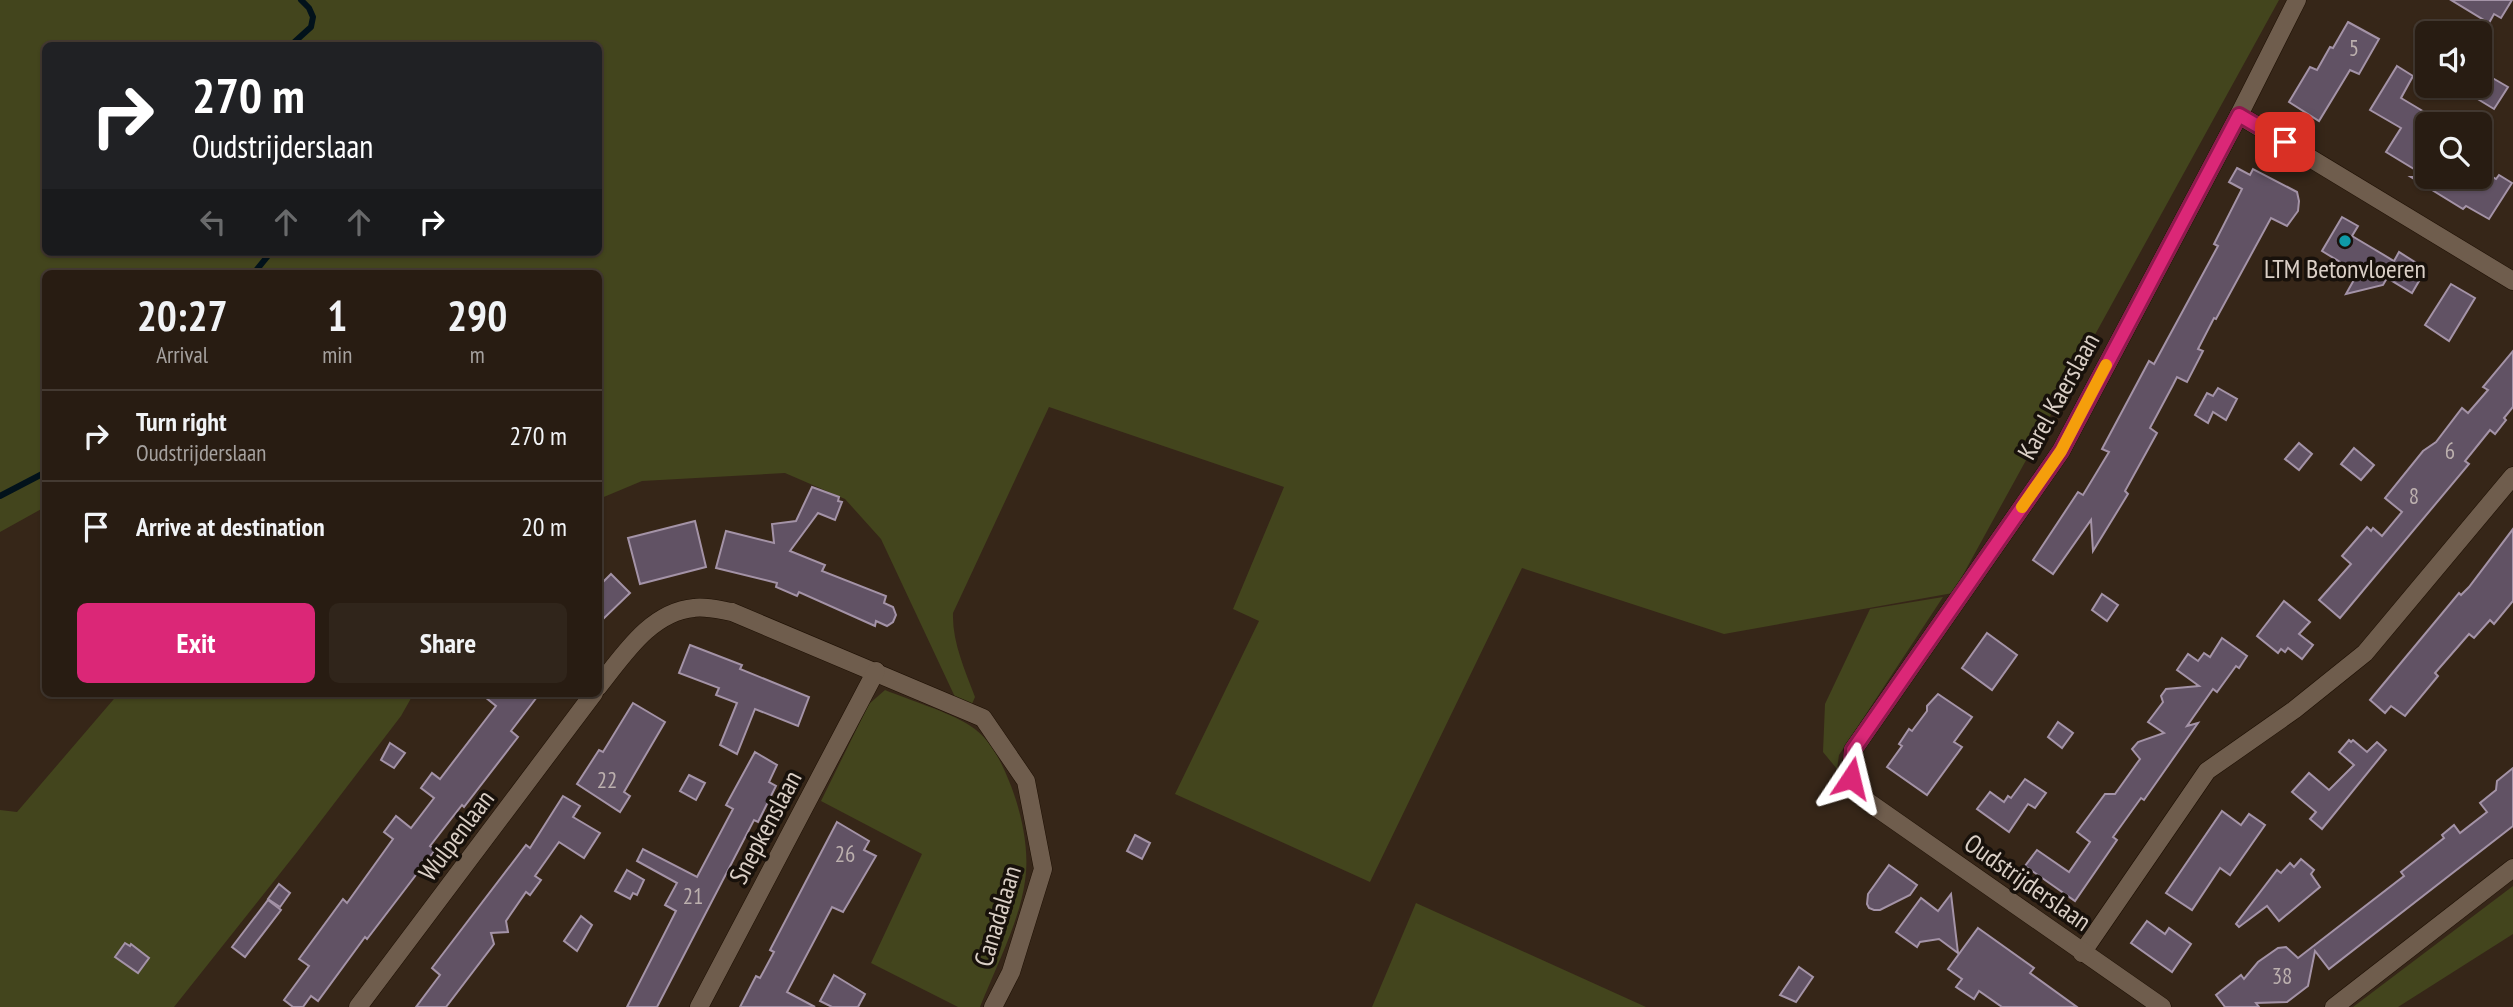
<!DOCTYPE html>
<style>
:root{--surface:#281c12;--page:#30251b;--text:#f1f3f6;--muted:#a5a19f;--line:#443a32;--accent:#db2777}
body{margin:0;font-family:"PT Sans Narrow",sans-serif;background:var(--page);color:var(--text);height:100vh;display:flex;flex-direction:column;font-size:26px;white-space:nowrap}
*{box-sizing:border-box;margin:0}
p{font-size:23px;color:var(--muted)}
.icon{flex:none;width:38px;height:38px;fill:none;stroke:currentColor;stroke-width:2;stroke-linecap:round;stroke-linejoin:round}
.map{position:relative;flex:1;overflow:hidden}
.panel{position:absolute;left:42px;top:270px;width:560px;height:427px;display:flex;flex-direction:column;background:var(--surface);border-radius:10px;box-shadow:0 2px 5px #0004,0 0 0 2px var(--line)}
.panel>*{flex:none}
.top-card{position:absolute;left:42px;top:42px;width:560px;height:214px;border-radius:10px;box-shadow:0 2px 5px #0004,0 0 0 2px var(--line);background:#202124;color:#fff;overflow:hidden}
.fabs{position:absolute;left:2415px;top:21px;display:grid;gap:14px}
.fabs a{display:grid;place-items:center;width:77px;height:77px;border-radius:10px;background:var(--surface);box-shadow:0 2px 5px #0004,0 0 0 2px var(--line);font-size:35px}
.pin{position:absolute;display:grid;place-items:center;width:60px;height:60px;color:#fff;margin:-30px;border-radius:14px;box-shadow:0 4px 10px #0006}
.me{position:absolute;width:77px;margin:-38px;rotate:10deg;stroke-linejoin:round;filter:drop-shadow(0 0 5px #0008)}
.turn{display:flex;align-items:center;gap:24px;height:147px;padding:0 35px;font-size:32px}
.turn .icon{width:91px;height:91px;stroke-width:2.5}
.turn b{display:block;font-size:49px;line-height:60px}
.lanes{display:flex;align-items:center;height:66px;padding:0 35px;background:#0003;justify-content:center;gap:35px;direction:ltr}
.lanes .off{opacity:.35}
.eta{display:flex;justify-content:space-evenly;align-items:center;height:119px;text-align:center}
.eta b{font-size:42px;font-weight:600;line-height:49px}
.action{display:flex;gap:14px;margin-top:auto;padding:14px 35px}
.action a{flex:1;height:80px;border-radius:10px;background:var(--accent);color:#fff;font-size:28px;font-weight:600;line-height:80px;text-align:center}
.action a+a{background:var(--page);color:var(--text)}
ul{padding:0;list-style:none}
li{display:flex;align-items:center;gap:21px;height:91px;padding:0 35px;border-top:2px solid var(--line)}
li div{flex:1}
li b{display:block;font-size:26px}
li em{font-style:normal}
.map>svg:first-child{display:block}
.green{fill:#43451d;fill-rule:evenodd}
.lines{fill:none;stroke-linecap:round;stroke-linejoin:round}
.stream{stroke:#02121b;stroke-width:6}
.building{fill:#615264;stroke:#a493a7;stroke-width:2}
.minor-casing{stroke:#1d0f03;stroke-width:19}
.minor{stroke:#6f5d4d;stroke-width:18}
.route-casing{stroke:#8e194d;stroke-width:18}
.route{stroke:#db2777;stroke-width:12}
.slow{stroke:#f59e0b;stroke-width:12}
.culture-dot{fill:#0f9aa8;stroke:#18110b;stroke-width:2.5}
.labels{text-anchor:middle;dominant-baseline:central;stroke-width:7;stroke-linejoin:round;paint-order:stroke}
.number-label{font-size:23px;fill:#bcb0ae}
.poi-label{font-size:26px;fill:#dacfc6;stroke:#18110b}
.street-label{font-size:26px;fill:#dacfc6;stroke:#18110b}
</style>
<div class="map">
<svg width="2513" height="1007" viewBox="0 0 2513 1007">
<rect width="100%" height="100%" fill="#362618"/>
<!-- green -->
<g class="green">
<path d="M0,0H2279L1953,593L1724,634L1522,568L1370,882L1175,794L1259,621L1233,609L1284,487L1049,407L953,613C952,642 965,670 975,697L972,704L955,697L881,539L845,499L785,473L642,481L599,499L598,273H46L45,507L0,532ZM46,46H598V252H46Z"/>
<path d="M1943,597L1839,755L1837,769L1823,752L1825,704L1870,609Z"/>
<path d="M885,690C909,700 949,712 969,725C990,738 1000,759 1009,781C1021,810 1030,849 1025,881C1020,920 995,969 980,1007H958L871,963L922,854L821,801L869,704Z"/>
<path d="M119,693H414L401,716L297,852L174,1007H0V810L17,812Z"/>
<path d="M2513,886V934L2398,1007H2353Z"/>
<path d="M1416,903L1646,1007H1372Z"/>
</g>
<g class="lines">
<!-- stream -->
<g class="stream">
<path d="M290,46L311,27L313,17L309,8L301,0"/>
<path d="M254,273L271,252"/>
<path d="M0,496L46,472"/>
</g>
</g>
<!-- building -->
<g class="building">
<path d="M2451,0H2512L2501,18L2494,14L2489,23Z"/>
<path d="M2348,22L2379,39L2359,74L2350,70L2319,121L2289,102L2310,67L2317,70L2330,47L2333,48Z"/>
<path d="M2397,66L2413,76L2401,98L2426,113L2417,126L2427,132V177H2480L2481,170L2496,179L2499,175L2512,183L2489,219L2466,206L2463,209L2411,177H2427L2386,152L2401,128L2370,110Z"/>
<path d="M2489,76L2508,87L2494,109L2476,98Z"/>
<path d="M2237,168L2250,175L2253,169L2297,192L2299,201L2298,211L2287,226L2271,218L2216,319L2214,318L2198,349L2203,351L2187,382L2177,377L2173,385L2150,428L2157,433L2125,491L2128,494L2093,551L2091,520L2053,574L2033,560L2078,492L2083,495L2109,452L2102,449L2149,361L2154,364L2218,246L2214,244L2242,189L2229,182Z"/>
<path d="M2342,217L2358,226L2352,236L2394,261L2399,252L2426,269L2412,293L2387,278L2383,285L2346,294L2355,278L2338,267L2340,262L2322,251Z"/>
<path d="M2451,284L2475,298L2449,341L2425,325Z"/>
<path d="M2513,351V407L2504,418L2506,420L2495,434L2490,430L2465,461L2469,464L2340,618L2319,600L2351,564L2342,556L2367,527L2371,531L2373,528L2382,536L2402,512L2385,498L2423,451L2436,442L2462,408L2468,413L2488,390L2483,387Z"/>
<path d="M2218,388L2237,399L2226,420L2213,412L2208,423L2195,415L2207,393L2213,396Z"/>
<path d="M2299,443L2312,454L2299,470L2285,459Z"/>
<path d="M2354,448L2374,465L2361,480L2341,464Z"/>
<path d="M812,487L839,497L838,501L842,502L835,520L818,513L790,551L825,565L822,571L886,596L884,603L893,607L896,615L893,622L887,626L876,621L875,626L799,592L797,596L776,587L777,583L716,568L726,531L774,543L772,524L796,521Z"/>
<path d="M695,521L706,567L640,584L628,538Z"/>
<path d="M2513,529V601L2494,624L2490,620L2474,638L2469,634L2435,673L2438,676L2405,716L2391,706L2385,713L2370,700L2459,593L2461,595L2469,587Z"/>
<path d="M611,574L630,593L598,624V587Z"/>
<path d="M2102,594L2118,605L2107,621L2092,610Z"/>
<path d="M2284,601L2310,622L2299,634L2313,645L2302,659L2288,648L2285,652L2281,649L2278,653L2257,636Z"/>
<path d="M1987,633L2017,655L1992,690L1962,668Z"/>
<path d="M2222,638L2247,656L2239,668L2236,666L2217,692L2213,689L2187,726L2198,723L2144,800L2141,798L2113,837L2117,840L2075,901L2025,866L2037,850L2069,872L2090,842L2077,832L2105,794H2115L2140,759L2132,749L2138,742L2164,733L2148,722L2163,702L2161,696L2166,689L2199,686L2177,670L2188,654L2198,661L2204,653L2210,657Z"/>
<path d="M690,645L742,665L740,669L809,697L798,726L755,709L737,754L720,745L737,703L716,695L719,688L679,673Z"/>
<path d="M480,693H540L511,731L518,737L464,807L462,805L430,846L435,850L367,939L365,937L318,1001L311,996L303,1007H293L284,1000L309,966L299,959L343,899L347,903L393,839L384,832L396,816L411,828L434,798L421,788L432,773L440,779L496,706Z"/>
<path d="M1938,694L1972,717L1954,742L1962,747L1927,795L1887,767L1902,746L1899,744L1909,729L1912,731L1927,711V706Z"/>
<path d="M633,703L665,722L624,792L630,796L620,812L577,784L599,750L603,752Z"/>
<path d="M2058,722L2073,733L2062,748L2048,737Z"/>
<path d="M2349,740L2351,742L2353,740L2367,752L2377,742L2386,750L2322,829L2310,819L2316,812L2292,792L2309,773L2329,790L2354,765L2339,752Z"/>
<path d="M390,743L405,753L394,768L381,760Z"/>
<path d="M755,752L777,765L769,782L776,786L758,822L754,820L657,1007H627L676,911L665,905L677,883L637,861L643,849L697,877L733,809L726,805Z"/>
<path d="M2513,768V826L2329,969L2315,951L2308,986L2287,1002L2256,1003L2259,1007H2225L2216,995L2241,975L2244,979L2258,962L2278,948L2286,947L2298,958L2404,876L2401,872L2444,838L2442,835L2454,825L2460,833L2487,812L2480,803L2496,790L2497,781Z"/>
<path d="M689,775L705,783L696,800L680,791Z"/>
<path d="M2025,779L2046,793L2035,808L2028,804L2009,832L1977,809L1990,792L2004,802L2008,796L2011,798Z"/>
<path d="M563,796L580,806L573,817L600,833L584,858L559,842L535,876L541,880L530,895L526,892L506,921L508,932L491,933L494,944L446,1007H416L440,975L432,968L526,845L530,848Z"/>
<path d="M2222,811L2241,825L2249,814L2265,825L2230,875L2220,868L2192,910L2166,893Z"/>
<path d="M837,822L869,841L864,850L876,856L843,912L832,907L787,992L815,1007H740L756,976L760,978L774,952L770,950Z"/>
<path d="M1135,835L1150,843L1142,859L1127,851Z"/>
<path d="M2301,859L2314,870L2311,874L2320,887L2279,921L2267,906L2239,927L2236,924L2277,870L2281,873L2290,863L2294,867Z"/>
<path d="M1889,865L1917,885L1910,895L1880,910H1874L1869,908L1867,904L1868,894Z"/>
<path d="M627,870L644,880L637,895L633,893L630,899L615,891Z"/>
<path d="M279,884L290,893L280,907L268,899Z"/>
<path d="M1951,894L1958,953L1939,939L1920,942L1917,947L1896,932L1921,898L1938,911Z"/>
<path d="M268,900L281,910L245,957L232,947Z"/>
<path d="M581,916L592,925L577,951L564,941Z"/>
<path d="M2147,921L2165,934L2169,928L2191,944L2172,972L2131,943Z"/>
<path d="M1978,928L2034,968L2030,973L2077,1007H2002L1979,991L1974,999L1956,987L1962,979L1948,969Z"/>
<path d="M125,943L130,946L131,944L149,958L138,973L115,957Z"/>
<path d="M1799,967L1813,977L1796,1002L1780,995Z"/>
<path d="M834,975L865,994L858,1007H832L820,1001Z"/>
</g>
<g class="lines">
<!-- minor casing -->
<g class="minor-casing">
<g id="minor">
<path d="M2239,115L2513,281"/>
<path d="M598,687C623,656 650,612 694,608C705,606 720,610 732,612L983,718L1026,781L1043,869L1011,972L993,1007"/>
<path d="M2082,953L2207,771L2294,710L2365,653L2513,476"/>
<path d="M358,1007L594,693"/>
<path d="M699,1007L876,671"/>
<path d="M2162,1007L1864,799L1851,778L1853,750L2061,451L2239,115L2297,0"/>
<path d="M2334,1007L2513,868"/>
</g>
</g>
<!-- minor -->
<use href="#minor" class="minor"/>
</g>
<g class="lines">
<!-- route casing -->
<g class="route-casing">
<path id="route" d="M1851,778L1853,750L2061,451L2239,115L2285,142"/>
</g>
<!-- route -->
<use href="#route" class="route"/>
<!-- slow -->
<path class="slow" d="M2022,507L2061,451L2106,365"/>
</g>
<!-- markers -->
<circle class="culture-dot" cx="2345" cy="241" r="7"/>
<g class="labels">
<!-- number labels -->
<g class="number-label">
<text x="2354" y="47">5</text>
<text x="2450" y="450">6</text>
<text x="2414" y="495">8</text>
<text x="607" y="779">22</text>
<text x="845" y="853">26</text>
<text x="693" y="895">21</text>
<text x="2282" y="975">38</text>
</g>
<!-- poi labels -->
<g class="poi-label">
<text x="2345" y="268">LTM Betonvloeren</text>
</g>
<!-- street labels -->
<g class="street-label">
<text transform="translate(2058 396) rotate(-61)">Karel Kaerslaan</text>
<text transform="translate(765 827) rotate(-62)">Snepkenslaan</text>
<text transform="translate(456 835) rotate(-53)">Wulpenlaan</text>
<text transform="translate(2028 882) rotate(35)">Oudstrijderslaan</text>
<text transform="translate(997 916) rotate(-73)">Canadalaan</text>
</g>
</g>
</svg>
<div class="fabs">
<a><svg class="icon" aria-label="sound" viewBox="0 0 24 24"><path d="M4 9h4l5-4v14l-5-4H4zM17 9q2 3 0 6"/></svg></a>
<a><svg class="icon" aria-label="search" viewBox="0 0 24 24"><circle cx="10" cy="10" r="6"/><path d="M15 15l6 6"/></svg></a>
</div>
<div class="pin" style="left:2285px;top:142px;background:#d93025"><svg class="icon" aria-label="arrive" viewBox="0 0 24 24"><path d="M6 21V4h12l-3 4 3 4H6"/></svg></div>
<svg class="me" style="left:1851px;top:778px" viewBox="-20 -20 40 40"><path d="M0-17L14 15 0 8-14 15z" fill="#db2777" stroke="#fff" stroke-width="4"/></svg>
<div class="top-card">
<div class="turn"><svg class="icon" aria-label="right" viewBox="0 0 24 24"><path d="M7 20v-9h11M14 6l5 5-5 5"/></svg><div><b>270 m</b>Oudstrijderslaan</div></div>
<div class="lanes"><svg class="icon off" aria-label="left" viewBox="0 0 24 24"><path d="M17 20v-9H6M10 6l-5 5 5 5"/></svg><svg class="icon off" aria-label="ahead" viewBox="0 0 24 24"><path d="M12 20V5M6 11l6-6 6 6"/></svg><svg class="icon off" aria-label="ahead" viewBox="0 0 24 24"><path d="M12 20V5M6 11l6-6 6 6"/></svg><svg class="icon" aria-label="right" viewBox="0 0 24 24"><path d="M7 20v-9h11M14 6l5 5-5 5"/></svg></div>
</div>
<section class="panel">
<div class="eta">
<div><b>20:27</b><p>Arrival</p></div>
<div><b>1</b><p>min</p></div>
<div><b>290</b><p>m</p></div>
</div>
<ul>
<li><svg class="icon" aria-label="right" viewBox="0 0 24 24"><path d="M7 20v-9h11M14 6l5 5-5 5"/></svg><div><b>Turn right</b><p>Oudstrijderslaan</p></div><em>270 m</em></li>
<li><svg class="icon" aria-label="arrive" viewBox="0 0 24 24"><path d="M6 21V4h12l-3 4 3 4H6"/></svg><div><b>Arrive at destination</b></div><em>20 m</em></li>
</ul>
<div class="action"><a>Exit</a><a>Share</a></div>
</section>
</div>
